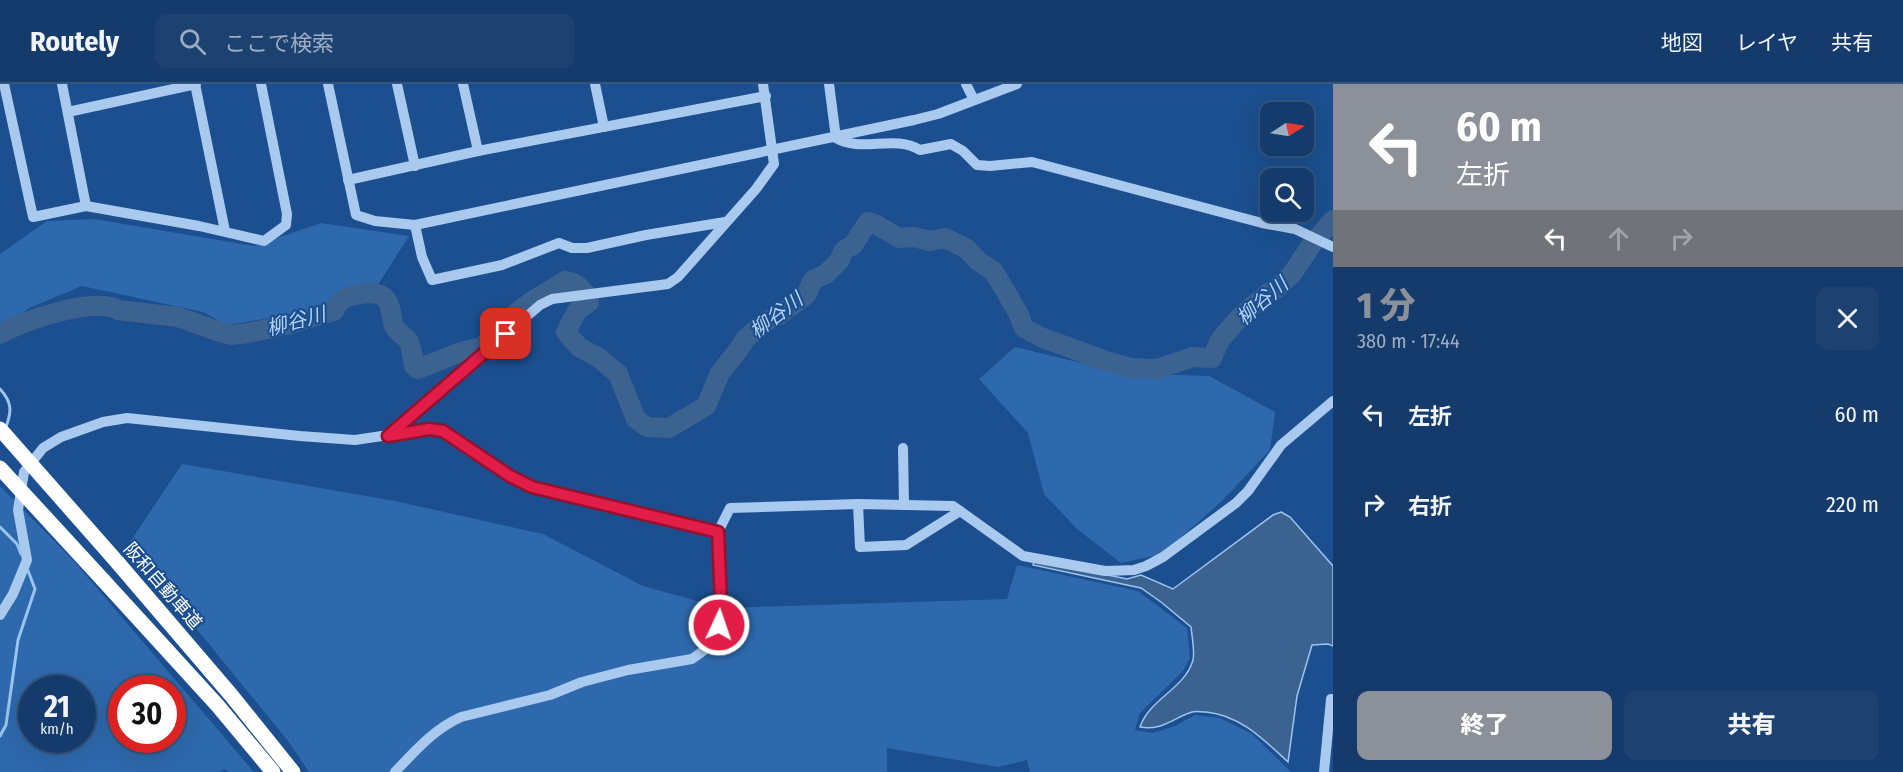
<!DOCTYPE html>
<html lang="ja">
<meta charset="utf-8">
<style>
:root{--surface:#143b6b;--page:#1d4271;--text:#f1f3f6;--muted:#9dadc1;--line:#33557e;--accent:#8c9099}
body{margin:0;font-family:"Fira Sans Condensed","Noto Sans JP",sans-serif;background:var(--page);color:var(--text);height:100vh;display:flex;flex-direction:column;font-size:22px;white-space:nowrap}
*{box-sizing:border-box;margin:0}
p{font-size:20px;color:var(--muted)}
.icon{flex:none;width:33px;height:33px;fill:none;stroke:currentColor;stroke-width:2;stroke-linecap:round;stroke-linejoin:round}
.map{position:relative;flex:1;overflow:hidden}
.details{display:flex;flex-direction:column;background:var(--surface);width:570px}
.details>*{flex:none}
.guide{background:#8c9099;color:#fff;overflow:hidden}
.needle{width:39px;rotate:78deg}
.tools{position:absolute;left:1260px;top:18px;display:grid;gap:12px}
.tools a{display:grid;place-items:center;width:54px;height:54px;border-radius:12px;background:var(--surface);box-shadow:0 6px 24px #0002,0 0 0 2px var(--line);font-size:30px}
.speed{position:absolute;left:18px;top:591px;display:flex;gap:12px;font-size:30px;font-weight:700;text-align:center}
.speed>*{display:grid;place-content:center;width:78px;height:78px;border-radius:50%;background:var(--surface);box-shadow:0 6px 24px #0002,0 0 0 2px var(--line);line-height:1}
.speed small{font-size:15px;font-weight:400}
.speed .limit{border:9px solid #d22;background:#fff;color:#111}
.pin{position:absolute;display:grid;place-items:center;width:51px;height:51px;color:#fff;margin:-26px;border-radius:12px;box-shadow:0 3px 9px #0006}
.me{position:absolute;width:66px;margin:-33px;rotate:3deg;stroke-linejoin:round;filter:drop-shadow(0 0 4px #0008)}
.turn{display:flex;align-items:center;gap:21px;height:126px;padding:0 24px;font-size:27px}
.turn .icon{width:78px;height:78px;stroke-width:2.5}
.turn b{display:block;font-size:42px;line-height:51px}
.lanes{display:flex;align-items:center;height:57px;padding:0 24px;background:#0003;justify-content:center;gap:30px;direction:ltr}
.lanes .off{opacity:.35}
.round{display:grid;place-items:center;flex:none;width:63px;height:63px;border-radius:12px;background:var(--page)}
.head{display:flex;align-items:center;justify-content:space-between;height:102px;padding:0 24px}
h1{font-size:36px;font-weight:800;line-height:45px;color:var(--accent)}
.button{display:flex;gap:12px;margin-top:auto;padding:12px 24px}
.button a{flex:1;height:69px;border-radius:12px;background:var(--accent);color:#fff;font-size:24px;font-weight:800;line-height:69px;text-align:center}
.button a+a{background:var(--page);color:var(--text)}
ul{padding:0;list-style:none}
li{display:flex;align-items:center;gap:18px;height:90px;padding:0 24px}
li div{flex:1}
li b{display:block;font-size:22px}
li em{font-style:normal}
header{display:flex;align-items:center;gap:36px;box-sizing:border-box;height:84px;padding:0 30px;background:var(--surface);border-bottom:2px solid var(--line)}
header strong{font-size:28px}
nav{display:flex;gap:33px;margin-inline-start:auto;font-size:21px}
.search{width:420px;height:54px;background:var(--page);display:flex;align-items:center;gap:15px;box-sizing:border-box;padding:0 21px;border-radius:12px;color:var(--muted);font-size:22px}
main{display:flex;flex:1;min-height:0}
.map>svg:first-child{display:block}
.green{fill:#2e69ad;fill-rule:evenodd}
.water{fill:#3c6290;stroke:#9cc4f0;stroke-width:1.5}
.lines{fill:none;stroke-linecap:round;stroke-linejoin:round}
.stream{stroke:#9cc4f0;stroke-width:3}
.river{stroke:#3c6290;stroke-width:20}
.minor{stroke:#a9c9ee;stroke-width:10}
.highway{stroke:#fff;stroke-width:15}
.highway-bridge{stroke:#fff;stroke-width:15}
.route-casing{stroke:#92132f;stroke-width:15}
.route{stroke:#e11d48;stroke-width:10}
.labels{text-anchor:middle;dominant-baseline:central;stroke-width:4.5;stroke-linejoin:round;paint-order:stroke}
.street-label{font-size:18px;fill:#fff;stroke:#1b4f8f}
.water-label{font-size:20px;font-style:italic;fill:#b5d3f5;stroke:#1b4f8f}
</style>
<header>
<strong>Routely</strong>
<div class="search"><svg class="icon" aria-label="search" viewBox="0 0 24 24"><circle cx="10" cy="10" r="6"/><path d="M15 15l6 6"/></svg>ここで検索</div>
<nav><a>地図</a><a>レイヤ</a><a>共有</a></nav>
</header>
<main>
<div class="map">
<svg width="1333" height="688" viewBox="0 0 1333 688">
<rect width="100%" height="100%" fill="#1b4f8f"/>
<!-- green -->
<g class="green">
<path d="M94,135L254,162L321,139L409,152L367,218L227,241L203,228L82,202L29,224L0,248V170L47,137Z"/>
<path d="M1015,263L1123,289L1209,292L1275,328L1270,366L1221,418L1162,470L1121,479L1077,445L1044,410L1028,349L979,295Z"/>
<path d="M182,380L395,417L543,450L643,502L722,524L1007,515L1017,481L1138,507L1187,544L1190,574L1183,587L1140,629L1135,646L1153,649L1175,642L1195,631L1220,634L1252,650L1291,688H1030L1027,676L998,683L887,664V688H309L288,657L128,461Z"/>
<path d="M0,402L73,476L254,688H228L225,685L220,688H0ZM32,604H82V656H32ZM122,604H172V656H122Z"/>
</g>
<!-- water -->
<path class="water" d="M1281,428L1290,433L1333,482V562L1328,560L1312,561L1297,612L1288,678C1264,656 1240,631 1206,628C1201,628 1196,627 1192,628C1173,634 1162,647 1140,643C1149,615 1185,605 1193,576C1195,567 1192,553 1191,543L1161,518L1141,504L1033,481L1034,476L1127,495L1141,491L1173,505L1273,431Z"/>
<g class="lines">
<!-- stream -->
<g class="stream">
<path d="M0,305C12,318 12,327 6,343"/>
<path d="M0,443L17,460L21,470"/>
<path d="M0,652L6,641L18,556L35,505L27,484"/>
</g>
<!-- river -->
<path class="river" d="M0,250C21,237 96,212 118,226L178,233L223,249L232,251L248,249L290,240L334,227C336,223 339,218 342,216C352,210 378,205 386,215C392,222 391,234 394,242C398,249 402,250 407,255C411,258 413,276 414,282L418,285L458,269L482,263L515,230L532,217L565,197C577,198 585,207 589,218L577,227L566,248L579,263L599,274L618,290L636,335L647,343L669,344L706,322L720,289L739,265L746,254L768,236L779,231L806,211L813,196L826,190L839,177L844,166L853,161L868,138L877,141L899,154L913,153L930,157L945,154L967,165L978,177L992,186L996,191L1018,229L1024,244L1043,254L1103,276L1131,284L1157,285L1193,273L1212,274L1219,258L1224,251L1241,232L1268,209L1276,205L1292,190L1312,160L1333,136"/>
<!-- minor -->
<g class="minor">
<path d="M4,0L33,133L86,122L199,142L264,157L286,141L287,130L261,0"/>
<path d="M62,0L86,122"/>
<path d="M195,0L225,147"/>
<path d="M328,0L356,131L375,137L415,141L914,36L938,30L1017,0"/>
<path d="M397,0L415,82"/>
<path d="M463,0L478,67"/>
<path d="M595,0L604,43"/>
<path d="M829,0L836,54"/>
<path d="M966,0L974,16"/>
<path d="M68,28L196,0"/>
<path d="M836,54C861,69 895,50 920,66L951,60L963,67L977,81L990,82L1032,78L1262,139L1295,145L1333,163"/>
<path d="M348,96L478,67L766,12"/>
<path d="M415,141L422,173L432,196L502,181L559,159L572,164H587L646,151L725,138"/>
<path d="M390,350L540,221L552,215L668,200L678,193L756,105L774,80L763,0"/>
<path d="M903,364L904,421"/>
<path d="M858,420L860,463L906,461L960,427"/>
<path d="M0,531L13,510L27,476L18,426L24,388L43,364L61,353L103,338L127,334L300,352L355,356L429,345L443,347L510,392L532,403L718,448"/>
<path d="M395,688C415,667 434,645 461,633L550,611L582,598L628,586L692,575L703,567L714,555L719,541L721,518L718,448L730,424L858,420L953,422L1023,472L1105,487L1134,486L1146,482L1163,473L1236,419L1248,407L1281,361L1333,317"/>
<path d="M1324,688L1331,615H1333"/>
</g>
<!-- highway -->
<g class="highway">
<path d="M118,479L231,611L293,688"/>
<path d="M103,496L218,622L273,688"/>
</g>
<!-- highway-bridge -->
<g class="highway-bridge">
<path d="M0,345L118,479"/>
<path d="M0,384L103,496"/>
</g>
</g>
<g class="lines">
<!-- route casing -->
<g class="route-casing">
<path id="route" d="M506,250L388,352L429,345L443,347L510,392L532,403L718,448L721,518L719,541"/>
</g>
<!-- route -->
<use href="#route" class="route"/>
</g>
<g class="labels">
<!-- street labels -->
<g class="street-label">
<text transform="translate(163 502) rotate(49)">阪和自動車道</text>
</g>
<!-- water labels -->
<g class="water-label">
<text transform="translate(1262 217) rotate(-41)">柳谷川</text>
<text transform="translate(776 231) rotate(-37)">柳谷川</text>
<text transform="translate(296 237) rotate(-15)">柳谷川</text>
</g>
</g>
</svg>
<div class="tools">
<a><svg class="needle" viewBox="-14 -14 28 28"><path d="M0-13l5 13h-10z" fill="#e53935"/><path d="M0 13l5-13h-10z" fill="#9dadc1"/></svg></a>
<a><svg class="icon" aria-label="search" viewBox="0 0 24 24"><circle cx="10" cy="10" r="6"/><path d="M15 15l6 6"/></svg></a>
</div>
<div class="speed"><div>21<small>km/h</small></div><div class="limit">30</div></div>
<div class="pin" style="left:506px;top:250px;background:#d93025"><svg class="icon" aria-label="arrive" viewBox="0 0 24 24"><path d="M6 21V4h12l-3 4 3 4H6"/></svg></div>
<svg class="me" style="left:719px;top:541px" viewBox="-20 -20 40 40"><circle r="17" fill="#e11d48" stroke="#fff" stroke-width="3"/><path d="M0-11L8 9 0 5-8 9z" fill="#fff"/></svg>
</div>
<section class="details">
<div class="guide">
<div class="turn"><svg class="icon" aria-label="left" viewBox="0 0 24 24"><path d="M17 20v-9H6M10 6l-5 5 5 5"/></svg><div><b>60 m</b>左折</div></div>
<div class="lanes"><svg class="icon" aria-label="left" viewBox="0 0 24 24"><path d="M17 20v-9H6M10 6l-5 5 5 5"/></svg><svg class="icon off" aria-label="ahead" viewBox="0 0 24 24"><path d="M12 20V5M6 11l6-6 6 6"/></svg><svg class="icon off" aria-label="right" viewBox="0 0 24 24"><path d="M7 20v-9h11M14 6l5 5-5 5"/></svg></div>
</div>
<div class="head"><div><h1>1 分</h1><p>380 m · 17:44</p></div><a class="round"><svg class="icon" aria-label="close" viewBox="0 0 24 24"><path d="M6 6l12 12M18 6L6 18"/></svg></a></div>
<ul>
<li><svg class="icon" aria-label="left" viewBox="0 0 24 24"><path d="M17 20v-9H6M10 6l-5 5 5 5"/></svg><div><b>左折</b></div><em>60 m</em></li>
<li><svg class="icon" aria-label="right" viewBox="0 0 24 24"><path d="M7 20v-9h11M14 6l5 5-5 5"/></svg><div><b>右折</b></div><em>220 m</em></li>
</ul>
<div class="button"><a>終了</a><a>共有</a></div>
</section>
</main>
